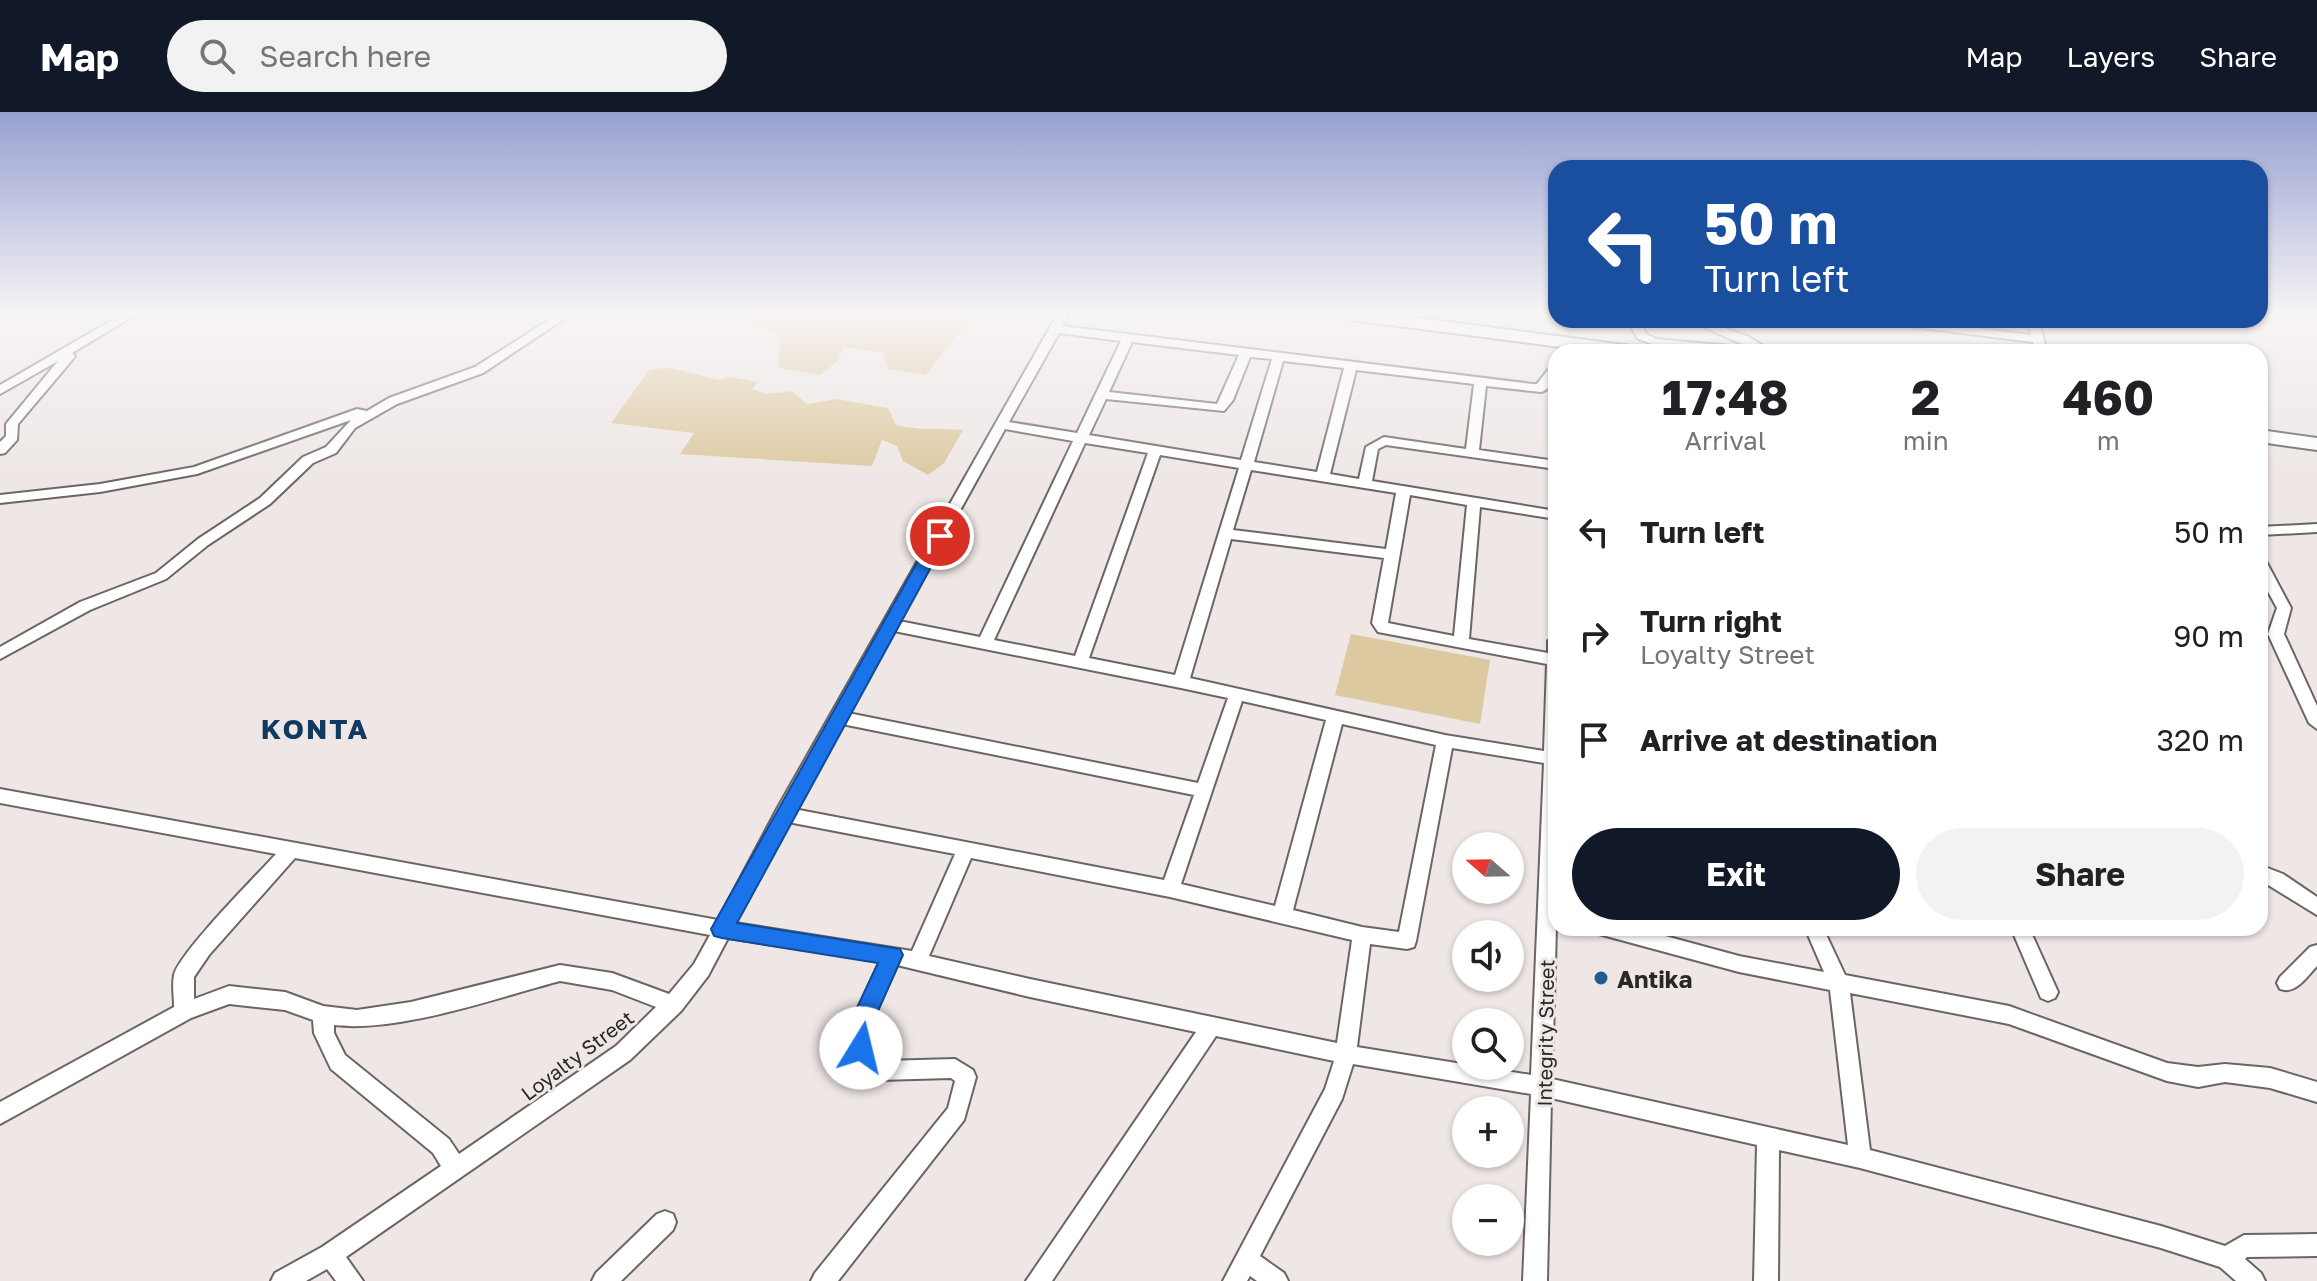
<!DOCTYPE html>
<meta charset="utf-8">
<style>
:root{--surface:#fff;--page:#f2f2f2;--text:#202124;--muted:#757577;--accent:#111827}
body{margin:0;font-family:"Golos Text",sans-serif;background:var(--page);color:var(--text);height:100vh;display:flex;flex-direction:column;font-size:30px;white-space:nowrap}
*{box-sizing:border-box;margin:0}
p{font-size:26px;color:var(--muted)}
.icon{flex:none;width:44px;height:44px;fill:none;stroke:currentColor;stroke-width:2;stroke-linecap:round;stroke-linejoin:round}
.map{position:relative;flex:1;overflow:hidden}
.details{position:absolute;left:1548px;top:232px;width:720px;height:592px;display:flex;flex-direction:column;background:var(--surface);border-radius:24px;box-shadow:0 2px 6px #0004}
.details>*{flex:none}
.hud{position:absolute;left:1548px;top:48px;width:720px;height:168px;border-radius:24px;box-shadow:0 2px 6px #0004;background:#1a4fa0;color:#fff;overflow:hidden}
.needle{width:52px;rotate:290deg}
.controls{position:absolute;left:1452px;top:720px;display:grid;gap:16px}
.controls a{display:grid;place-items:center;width:72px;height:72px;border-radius:50%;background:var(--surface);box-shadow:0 2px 6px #0004;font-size:40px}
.pin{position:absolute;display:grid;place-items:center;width:68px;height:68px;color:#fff;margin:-34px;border:4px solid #fff;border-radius:50%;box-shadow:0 2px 8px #0007}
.me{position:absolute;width:88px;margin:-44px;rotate:9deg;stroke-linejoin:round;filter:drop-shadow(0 0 6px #0008)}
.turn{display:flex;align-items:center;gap:28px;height:168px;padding:0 24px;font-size:36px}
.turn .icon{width:104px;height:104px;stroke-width:2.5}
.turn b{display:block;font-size:56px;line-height:68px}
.eta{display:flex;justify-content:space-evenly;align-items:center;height:136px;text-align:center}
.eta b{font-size:48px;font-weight:700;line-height:56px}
.action{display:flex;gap:16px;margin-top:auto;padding:16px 24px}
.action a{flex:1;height:92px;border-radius:48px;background:var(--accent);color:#fff;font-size:32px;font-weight:700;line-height:92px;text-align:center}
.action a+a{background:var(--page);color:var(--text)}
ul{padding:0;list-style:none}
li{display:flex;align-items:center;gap:24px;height:104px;padding:0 24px}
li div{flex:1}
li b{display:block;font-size:30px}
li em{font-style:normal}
header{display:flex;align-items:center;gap:48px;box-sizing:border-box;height:112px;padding:0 40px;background:var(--accent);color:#fff}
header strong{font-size:38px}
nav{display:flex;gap:44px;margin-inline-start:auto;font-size:28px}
.search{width:560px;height:72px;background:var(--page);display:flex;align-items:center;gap:20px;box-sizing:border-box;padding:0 28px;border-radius:44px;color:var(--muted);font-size:30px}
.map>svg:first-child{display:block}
.green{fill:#ddc99f}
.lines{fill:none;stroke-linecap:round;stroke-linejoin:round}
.minor-casing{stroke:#6b6564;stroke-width:4}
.highway-casing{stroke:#6b6564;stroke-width:4}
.minor{fill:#fff;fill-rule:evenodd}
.highway{fill:#fff;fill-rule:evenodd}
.route{fill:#1a73e8;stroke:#114b97;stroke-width:2}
.poi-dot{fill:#1e5b91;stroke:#eee7e6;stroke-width:3}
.labels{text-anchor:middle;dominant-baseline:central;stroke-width:6;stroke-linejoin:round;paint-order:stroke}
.street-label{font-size:20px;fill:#2a2727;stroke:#eee7e6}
.near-poi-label{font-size:24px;font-weight:bold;fill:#2a2727;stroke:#eee7e6;text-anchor:start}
.district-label{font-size:28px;font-weight:bold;letter-spacing:2px;fill:#113a60;stroke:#eee7e6}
</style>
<header>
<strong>Map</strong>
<div class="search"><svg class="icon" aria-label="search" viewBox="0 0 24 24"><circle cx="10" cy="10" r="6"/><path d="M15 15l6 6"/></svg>Search here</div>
<nav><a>Map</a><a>Layers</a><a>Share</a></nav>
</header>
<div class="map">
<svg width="2317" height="1169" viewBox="0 0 2317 1169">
<rect width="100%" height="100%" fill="#eee7e6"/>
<!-- green -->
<g class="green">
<path d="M757,203H972L926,263L888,257L883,241L843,235L838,249L820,263L778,256L781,223L751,210Z"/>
<path d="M672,256L718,268L729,265L758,270L752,277L767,282L792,279L807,292L837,287L888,296L896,313C922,319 938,316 963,318L944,351L928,363L903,349L897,334L882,328L872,354L680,342L694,321L611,311L650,257Z"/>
<path d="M1351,522L1490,548L1480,612L1335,583Z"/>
</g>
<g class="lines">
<!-- minor casing -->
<g class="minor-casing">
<g id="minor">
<path d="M121,203H135L72,241L75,244L73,247L18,312L17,328L5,341L0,342V330L6,324V312L58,249L0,282V273Z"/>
<path d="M557,203H570L483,261L397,292L355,316L336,341L313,351L270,392L208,433L166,467L90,498L0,547V535L80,490L156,461L198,427L260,386L303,345L326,335L351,308L197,362L100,380L0,391V383L100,372L194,355L357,297L367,299L389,286L475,255Z"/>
<path d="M1057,203H1068L1062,214L1533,272H1537L1547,259L1556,257C1556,265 1550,278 1541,280L1486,274L1479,338L1556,349V357L1386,333L1378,337L1372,369L1556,399V407L1480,395L1469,527L1548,541V529L1556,524V815L1552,967L1848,1033L1830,878L1739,860L1606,824L1599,822L1597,816H1636L1739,844L1824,860L1805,816H1823L1845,863L2009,894L2167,951L2198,955L2225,952L2270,956L2317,970V990L2270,976L2225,970L2198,975L2167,969L2009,912L1850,881L1870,1038L2161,1114L2225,1134L2244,1123L2317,1122V1144L2247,1145L2245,1147L2261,1161L2265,1169H2236L2220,1155L2161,1136L1860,1056L1779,1038L1778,1169H1754L1757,1033L1551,986L1547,1169H1523L1531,982L1353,952L1342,987L1260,1144L1284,1161L1288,1169H1257L1250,1164L1247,1169H1223L1325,977L1334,949L1216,924L1052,1169H1026L1196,920L1030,885L897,853L868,919L876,946L882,949L955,947L973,958L976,965L964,1008L838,1169H811L815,1161L948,996L955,969L951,966L879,968L861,959L848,919L880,849L728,826L708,864L681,899L630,948L346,1145L363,1169H336L327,1157L306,1169H271L275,1161L322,1135L441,1054L433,1041L331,957L314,921L313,908L285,898L229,892L191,906L0,1012V990L174,895C174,885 172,873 174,863C179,841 257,763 276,742L0,691V677L718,808L777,697ZM1059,221L1121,229L1077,321L1009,310ZM1132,230L1239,243L1217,292L1109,280ZM1250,245L1272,247L1241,348L1089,323L1106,287L1224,299L1233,288ZM1283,249L1344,256L1317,360L1254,350ZM1356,258L1474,272L1466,337L1384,325L1366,335L1359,367L1330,362ZM1005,317L1073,329L980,525L899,509ZM1085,331L1148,341L1075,544L994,528ZM1160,343L1239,356L1175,563L1089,546ZM1251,358L1396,381L1386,437L1233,418ZM1410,383L1467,393L1454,524L1388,511ZM1231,427L1384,446L1372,511L1378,520L1547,552L1544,639L1445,623L1190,566ZM894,519L1181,576L1228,586L1198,671L848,601ZM1242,589L1326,608L1275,794L1181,772ZM842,612L1194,683L1164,768L794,697ZM1342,612L1436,633L1399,820L1362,815L1293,798ZM1452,636L1544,651L1531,963L1357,935L1370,832L1407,837L1414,835L1416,829ZM788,710L955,742L912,839L735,811ZM295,746L710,823L694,852L669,882L612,861L560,853L411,890L357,898L323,894L285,880L229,874L194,887V865L209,843ZM971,746L1170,785L1352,828L1337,931L1030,867L929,844ZM560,869L612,878L656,895L616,934L459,1042L449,1027L345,943L334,921V913C399,921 495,886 560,869Z"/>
<path d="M1628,208H1640L1646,222L1656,227L1751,236L1701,214L1699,212L1705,209L1749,225L1771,239C1741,244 1664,240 1637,226Z"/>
<path d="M1876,208H1910L2031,223L2027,208H2039L2047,240H2035L2033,230L1882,211Z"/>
<path d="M2317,412V420L2260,423V415Z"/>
<path d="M2260,446L2267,451L2291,496L2284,522L2317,594V617L2309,611L2268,522L2277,496L2260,465Z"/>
<path d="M2260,753L2283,762L2317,785V803L2260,768Z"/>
<path d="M2011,816H2029L2058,880L2055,886L2048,889L2041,886Z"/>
<path d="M2317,833V854C2307,864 2296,883 2280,877L2277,871L2280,865L2310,835Z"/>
<path d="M665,1099L673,1102L676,1110L673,1118L621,1169H592L596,1161L657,1102Z"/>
</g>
</g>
<!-- highway casing -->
<g class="highway-casing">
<g id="highway">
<path d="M1344,203H1395L1640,235L1649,240H1599L1352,208Z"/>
<path d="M2260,318L2317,326V338L2260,330Z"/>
</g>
</g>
<!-- minor -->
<use href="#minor" class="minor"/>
<!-- highway -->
<use href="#highway" class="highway"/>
</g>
<!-- sky -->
<linearGradient id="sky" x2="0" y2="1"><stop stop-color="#97a0d2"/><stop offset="0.55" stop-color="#f7f4f4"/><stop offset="1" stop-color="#f7f4f4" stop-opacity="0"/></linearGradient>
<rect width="2317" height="367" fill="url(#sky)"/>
<!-- route -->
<path class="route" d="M940,419L948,424L737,811L900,837L903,843L869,919L873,936L869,944L861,947L853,944L846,919L878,851L722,826L714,824L711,817L932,424Z"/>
<!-- markers -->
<circle class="poi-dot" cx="1601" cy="866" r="8"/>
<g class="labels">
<!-- street labels -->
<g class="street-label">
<text transform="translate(1545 921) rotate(-89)">Integrity Street</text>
<text transform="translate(577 943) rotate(-37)">Loyalty Street</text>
</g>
<!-- near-poi labels -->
<g class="near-poi-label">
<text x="1617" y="866">Antika</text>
</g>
<!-- district labels -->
<g class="district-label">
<text x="315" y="616">KONTA</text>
</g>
</g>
</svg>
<div class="controls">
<a><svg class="needle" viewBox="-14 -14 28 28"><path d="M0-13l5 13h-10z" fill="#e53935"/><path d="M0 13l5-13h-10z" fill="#757577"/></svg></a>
<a><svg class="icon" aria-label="sound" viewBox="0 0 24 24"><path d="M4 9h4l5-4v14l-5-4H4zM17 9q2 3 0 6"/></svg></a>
<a><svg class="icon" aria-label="search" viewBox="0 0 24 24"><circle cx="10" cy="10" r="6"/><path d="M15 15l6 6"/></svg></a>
<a>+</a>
<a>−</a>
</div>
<div class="pin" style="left:940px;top:424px;background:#d93025"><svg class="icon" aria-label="arrive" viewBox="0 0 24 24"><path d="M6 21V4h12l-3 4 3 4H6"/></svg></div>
<svg class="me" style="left:861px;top:936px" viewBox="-20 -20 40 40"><circle r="19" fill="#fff"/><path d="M0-13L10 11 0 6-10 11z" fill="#1a73e8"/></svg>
<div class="hud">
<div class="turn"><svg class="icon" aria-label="left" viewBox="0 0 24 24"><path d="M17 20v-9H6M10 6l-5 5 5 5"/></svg><div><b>50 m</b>Turn left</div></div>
</div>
<section class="details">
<div class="eta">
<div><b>17:48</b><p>Arrival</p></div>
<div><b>2</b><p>min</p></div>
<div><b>460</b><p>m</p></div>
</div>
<ul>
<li><svg class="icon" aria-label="left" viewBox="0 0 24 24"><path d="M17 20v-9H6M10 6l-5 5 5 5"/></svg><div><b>Turn left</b></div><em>50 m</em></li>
<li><svg class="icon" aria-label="right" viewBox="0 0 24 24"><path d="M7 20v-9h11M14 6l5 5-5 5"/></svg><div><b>Turn right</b><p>Loyalty Street</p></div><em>90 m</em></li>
<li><svg class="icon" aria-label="arrive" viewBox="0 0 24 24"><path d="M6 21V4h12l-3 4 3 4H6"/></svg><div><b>Arrive at destination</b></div><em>320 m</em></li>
</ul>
<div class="action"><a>Exit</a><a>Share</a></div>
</section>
</div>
